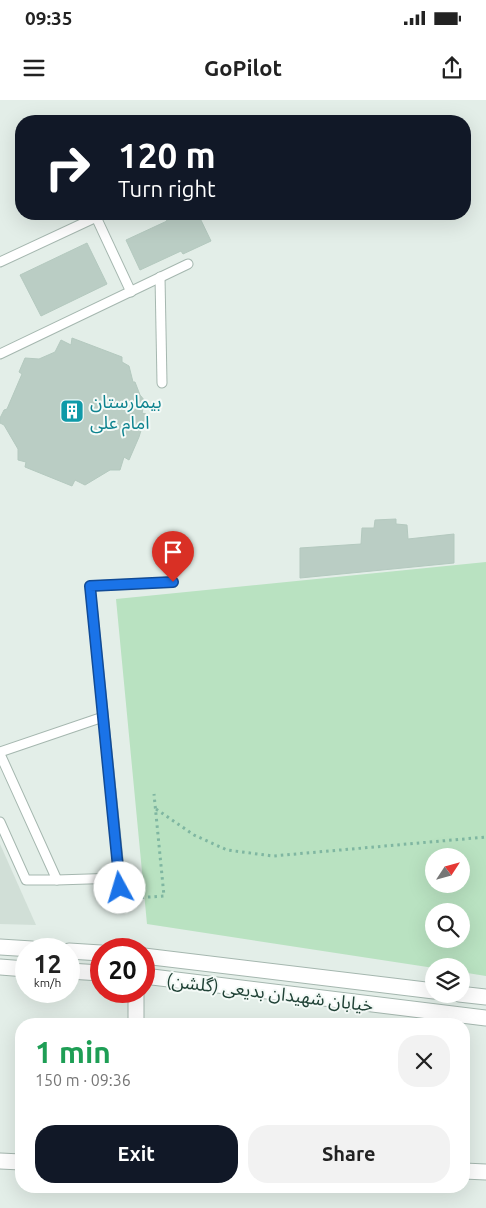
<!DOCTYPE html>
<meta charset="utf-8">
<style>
:root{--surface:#fff;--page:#f2f2f2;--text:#222;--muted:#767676;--accent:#111827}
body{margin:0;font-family:Ubuntu,"Noto Sans Arabic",sans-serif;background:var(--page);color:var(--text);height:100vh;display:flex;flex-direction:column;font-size:19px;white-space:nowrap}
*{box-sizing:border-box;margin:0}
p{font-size:16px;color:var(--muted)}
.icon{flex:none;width:28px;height:28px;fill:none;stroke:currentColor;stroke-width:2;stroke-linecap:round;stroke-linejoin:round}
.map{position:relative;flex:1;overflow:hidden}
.sheet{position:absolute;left:15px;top:918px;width:455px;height:175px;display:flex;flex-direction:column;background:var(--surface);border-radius:20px;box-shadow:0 5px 20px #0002}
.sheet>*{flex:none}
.hud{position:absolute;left:15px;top:15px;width:456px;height:105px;border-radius:20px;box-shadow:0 5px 20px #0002;background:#111827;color:#fff;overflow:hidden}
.needle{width:32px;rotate:54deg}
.tools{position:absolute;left:425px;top:748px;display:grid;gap:10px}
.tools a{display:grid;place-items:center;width:45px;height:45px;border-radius:50%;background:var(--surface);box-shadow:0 5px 20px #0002;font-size:25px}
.speed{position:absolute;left:15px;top:838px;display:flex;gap:10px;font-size:25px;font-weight:700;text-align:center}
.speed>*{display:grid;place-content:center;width:65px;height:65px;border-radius:50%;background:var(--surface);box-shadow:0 5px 20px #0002;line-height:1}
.speed small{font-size:12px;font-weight:400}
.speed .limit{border:8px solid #d22;background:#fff;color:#111}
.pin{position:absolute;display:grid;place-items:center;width:42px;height:42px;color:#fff;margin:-51px -21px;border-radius:50% 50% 50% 0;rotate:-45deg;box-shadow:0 0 5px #0007}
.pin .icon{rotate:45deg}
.me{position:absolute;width:55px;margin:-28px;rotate:354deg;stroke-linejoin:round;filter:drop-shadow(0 0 4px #0008)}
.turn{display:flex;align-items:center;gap:18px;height:105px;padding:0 20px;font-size:22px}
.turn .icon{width:65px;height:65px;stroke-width:2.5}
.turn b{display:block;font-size:35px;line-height:42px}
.round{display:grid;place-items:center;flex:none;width:52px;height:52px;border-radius:20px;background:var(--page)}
.summary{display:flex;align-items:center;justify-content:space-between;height:85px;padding:0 20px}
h1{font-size:30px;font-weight:700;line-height:38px;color:#1e9e55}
.action{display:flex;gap:10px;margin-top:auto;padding:10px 20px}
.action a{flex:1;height:58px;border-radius:20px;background:var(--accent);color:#fff;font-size:20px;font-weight:700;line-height:58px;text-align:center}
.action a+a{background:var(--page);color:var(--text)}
.status{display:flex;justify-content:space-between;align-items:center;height:35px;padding:0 25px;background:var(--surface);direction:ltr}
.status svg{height:14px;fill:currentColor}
header{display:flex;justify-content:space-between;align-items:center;height:65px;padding:0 20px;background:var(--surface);font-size:22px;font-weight:700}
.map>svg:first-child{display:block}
.built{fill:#d1dfd7}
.green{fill:#b9e2c1;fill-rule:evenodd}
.building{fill:#bacdc4;stroke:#b4c9bf}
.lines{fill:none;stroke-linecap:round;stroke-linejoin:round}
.service-casing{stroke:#a5b7af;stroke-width:11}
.minor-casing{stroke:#a5b7af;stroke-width:17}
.tertiary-casing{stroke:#a5b7af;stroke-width:17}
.path{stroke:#7fb6a1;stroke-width:3;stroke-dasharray:2.5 4;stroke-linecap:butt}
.service{stroke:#fff;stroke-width:9}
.minor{stroke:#fff;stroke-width:15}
.tertiary{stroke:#fff;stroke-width:15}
.route-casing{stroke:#114b97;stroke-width:12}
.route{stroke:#1a73e8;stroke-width:9}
.labels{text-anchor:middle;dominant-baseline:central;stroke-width:4;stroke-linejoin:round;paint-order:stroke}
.culture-label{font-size:18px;fill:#0d838f;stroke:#f4faf7;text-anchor:start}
.street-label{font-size:18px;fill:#204236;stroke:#f4faf7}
</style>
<div class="status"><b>09:35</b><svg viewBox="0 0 49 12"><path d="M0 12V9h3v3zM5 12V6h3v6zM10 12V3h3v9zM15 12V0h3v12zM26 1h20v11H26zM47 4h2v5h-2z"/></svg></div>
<header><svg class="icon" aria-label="menu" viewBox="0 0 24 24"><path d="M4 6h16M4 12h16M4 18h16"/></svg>GoPilot<svg class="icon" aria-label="share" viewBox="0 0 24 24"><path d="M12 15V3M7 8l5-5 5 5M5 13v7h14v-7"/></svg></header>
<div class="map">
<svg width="486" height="1108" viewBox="0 0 486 1108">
<rect width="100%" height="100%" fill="#e3eee8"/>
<!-- built -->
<path class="built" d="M0,744L36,825L0,824Z"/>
<!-- green -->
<path class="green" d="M486,462V876L461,872V866H434V868L147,824L116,499ZM434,756H461V784H434ZM434,811H461V839H434Z"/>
<!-- building -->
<g class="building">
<path d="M163,114H198L211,141L183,154L181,151L140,170L126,140L167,121Z"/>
<path d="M87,143L107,184L41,216L20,175Z"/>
<path d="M72,238L122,257V262L129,266L133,282H135L140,295L145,301L142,313L146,314L139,337L129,360L124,357L120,370H110L85,385L75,380L72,386L25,367L26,362L18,360V349L4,325L0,323V318L4,310L7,309L22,274L19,272L25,258L39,259L55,252L61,240L71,245Z"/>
<path d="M396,419V424L407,425L408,439L454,434V463L300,478V448L361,444L362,428H374L375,420Z"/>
</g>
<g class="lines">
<!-- service casing -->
<g class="service-casing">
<g id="service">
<path d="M96,117L131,192"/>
<path d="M0,162L103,114"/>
<path d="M160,177L162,283"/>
<path d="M0,254L188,164"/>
<path d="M0,652L103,617"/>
<path d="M0,654L57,780H26L0,722"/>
<path d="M57,780L119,778"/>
<path d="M123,808L90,486L173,482"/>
</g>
</g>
<!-- minor casing -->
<g class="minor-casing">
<g id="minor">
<path d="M136,924V891"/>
<path d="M0,1061L21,1062"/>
<path d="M464,1071L486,1072"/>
</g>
</g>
<!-- tertiary casing -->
<g class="tertiary-casing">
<g id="tertiary">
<path d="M0,847L32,849"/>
<path d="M69,851L101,853"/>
<path d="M144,856L434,891"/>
<path d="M0,867L26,869"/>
<path d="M69,871L101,873"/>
<path d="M144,876L486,918"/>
<path d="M459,894L486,897"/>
</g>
</g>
<!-- path -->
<g class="path">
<path d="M156,709L194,735L227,750L273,756L486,737"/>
<path d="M135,798L164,796L154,694"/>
</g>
<!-- service -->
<use href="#service" class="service"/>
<!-- minor -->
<use href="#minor" class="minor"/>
<!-- tertiary -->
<use href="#tertiary" class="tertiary"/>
</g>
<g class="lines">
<!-- route casing -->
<g class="route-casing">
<path id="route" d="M120,788L90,486L173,482"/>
</g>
<!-- route -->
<use href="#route" class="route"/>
</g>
<!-- icons -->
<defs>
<g id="building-square" transform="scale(1.25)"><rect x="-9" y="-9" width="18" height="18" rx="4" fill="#0f9aa8" stroke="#f4faf7"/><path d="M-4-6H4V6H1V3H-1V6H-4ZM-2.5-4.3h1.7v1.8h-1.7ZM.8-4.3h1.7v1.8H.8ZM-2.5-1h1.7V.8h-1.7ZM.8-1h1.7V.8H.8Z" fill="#fff"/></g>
</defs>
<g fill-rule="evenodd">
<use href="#building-square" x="72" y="311"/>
</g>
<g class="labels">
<!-- culture labels -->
<g class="culture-label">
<text x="90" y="301">بیمارستان<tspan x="90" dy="21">امام علی</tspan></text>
</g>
<!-- street labels -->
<g class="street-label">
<text transform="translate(270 892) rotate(7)">خیابان شهیدان بدیعی (گلشن)</text>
</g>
</g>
</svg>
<div class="tools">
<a><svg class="needle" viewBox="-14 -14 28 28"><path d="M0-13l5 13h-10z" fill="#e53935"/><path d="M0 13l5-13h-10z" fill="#767676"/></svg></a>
<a><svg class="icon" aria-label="search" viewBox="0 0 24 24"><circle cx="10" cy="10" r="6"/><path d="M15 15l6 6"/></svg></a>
<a><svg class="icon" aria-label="layers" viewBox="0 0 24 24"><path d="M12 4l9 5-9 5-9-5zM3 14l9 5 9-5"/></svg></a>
</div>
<div class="speed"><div>12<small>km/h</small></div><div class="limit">20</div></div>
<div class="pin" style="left:173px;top:482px;background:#d93025"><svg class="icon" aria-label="arrive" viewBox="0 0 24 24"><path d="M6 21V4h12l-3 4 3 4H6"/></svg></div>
<svg class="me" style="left:120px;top:788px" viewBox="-20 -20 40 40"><circle r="19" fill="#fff"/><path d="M0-13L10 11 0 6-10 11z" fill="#1a73e8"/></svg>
<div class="hud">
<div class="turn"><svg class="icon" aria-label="right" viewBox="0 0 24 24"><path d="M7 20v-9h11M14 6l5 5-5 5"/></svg><div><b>120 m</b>Turn right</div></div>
</div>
<section class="sheet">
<div class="summary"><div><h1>1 min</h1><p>150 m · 09:36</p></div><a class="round"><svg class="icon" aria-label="close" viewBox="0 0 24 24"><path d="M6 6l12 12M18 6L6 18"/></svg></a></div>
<div class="action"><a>Exit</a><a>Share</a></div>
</section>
</div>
